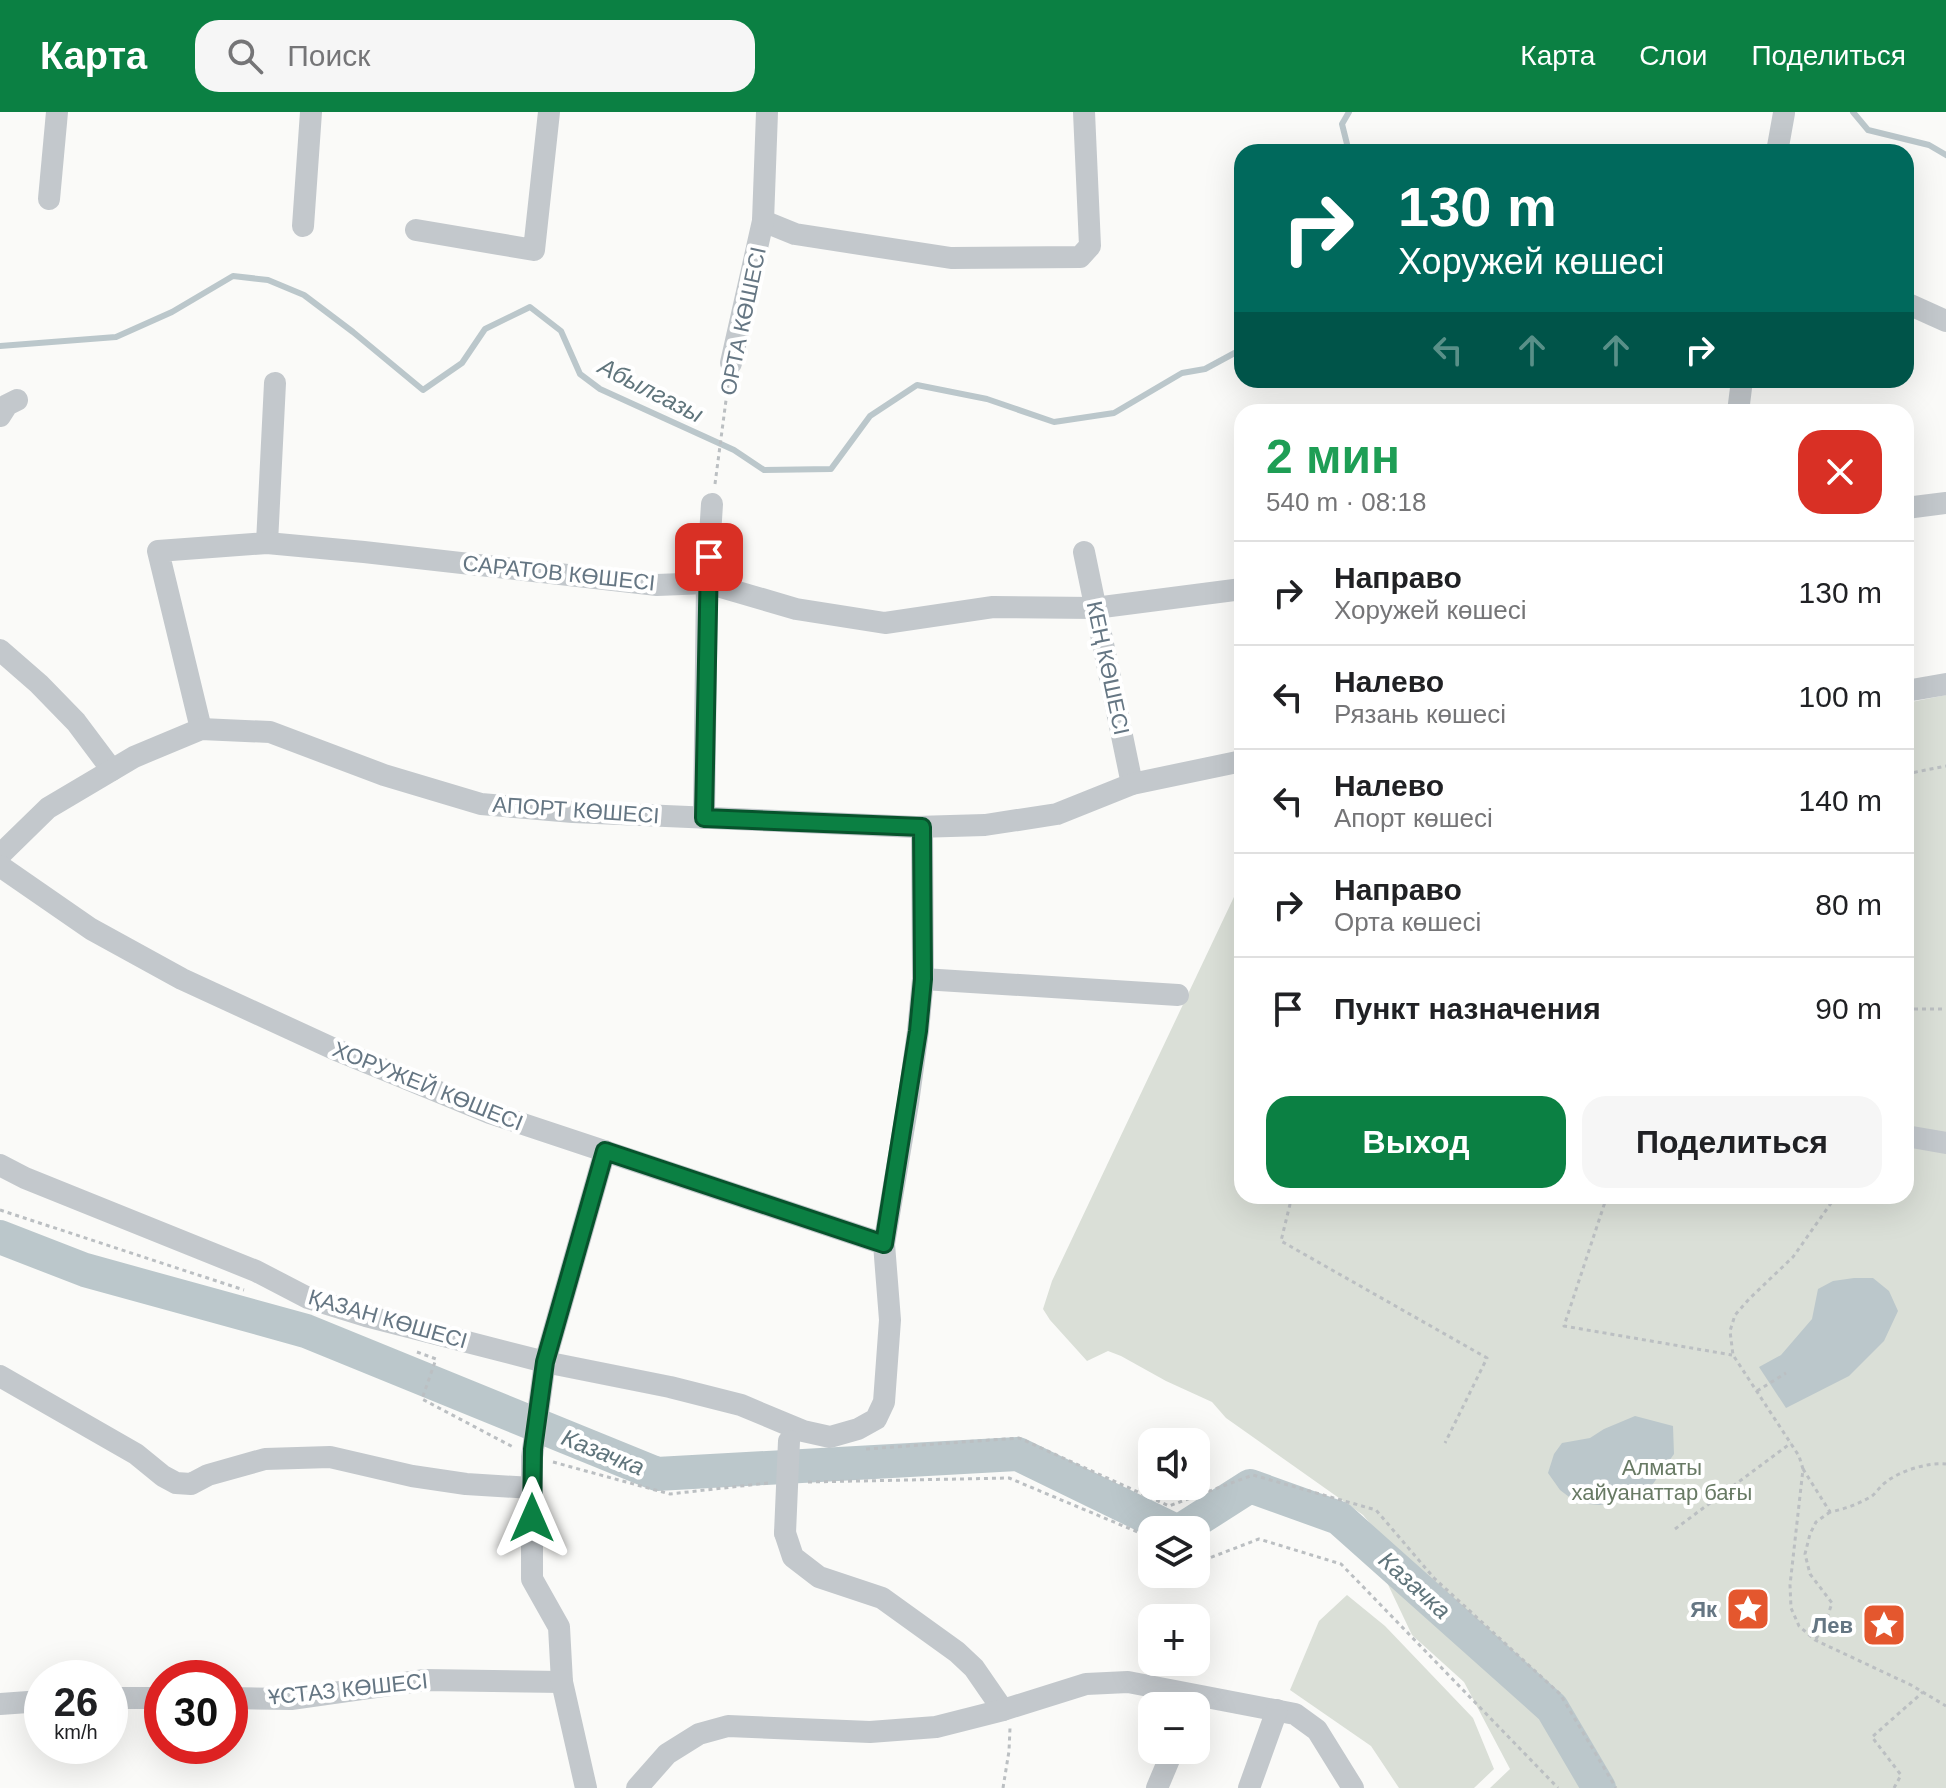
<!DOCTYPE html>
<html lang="ru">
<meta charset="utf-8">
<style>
:root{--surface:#fff;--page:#f6f6f6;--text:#202124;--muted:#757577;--line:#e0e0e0;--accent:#0b8043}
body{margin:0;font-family:Helvetica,sans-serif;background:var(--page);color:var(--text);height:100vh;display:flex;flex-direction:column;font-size:30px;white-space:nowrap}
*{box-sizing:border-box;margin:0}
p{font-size:26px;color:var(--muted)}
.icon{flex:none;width:44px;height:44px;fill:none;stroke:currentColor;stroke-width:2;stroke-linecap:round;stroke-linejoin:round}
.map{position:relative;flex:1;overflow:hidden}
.sheet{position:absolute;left:1234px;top:292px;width:680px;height:800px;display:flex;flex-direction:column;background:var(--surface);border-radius:24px;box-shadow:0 8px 32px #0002}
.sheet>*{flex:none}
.hud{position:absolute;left:1234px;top:32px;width:680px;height:244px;border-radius:24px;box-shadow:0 8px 32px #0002;background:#00695c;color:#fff;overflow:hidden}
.buttons{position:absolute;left:1138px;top:1316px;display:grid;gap:16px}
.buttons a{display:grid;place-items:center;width:72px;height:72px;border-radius:16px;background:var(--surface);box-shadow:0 8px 32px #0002;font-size:40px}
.speed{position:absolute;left:24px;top:1548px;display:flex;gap:16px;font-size:40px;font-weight:700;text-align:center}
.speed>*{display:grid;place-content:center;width:104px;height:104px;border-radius:50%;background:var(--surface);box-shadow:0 8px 32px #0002;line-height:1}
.speed small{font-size:20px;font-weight:400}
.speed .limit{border:12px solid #d22;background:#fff;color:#111}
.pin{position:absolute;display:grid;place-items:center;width:68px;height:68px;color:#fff;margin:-34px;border-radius:16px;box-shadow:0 4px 12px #0006}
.me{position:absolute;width:88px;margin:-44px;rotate:0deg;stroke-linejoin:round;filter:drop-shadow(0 0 6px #0008)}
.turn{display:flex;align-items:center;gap:28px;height:168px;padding:0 32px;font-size:36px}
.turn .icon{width:104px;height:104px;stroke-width:2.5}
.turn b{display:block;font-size:56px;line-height:68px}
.lanes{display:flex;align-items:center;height:76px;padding:0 32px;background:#0003;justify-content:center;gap:40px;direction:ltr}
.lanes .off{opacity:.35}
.round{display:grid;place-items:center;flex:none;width:84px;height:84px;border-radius:24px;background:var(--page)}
.overview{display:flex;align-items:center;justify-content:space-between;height:136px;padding:0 32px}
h1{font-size:48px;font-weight:600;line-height:60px;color:#1e9e55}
.primary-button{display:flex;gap:16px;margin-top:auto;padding:16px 32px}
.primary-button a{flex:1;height:92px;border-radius:24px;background:var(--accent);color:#fff;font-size:32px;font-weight:600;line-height:92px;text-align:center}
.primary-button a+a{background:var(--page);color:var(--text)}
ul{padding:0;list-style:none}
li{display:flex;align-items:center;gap:24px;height:104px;padding:0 32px;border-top:2px solid var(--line)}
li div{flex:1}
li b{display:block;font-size:30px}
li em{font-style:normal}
header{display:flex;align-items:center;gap:48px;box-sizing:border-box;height:112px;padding:0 40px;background:var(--accent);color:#fff}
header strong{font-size:38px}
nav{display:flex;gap:44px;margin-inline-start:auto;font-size:28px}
.search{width:560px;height:72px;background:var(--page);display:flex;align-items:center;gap:20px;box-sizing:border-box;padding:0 28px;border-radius:24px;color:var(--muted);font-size:30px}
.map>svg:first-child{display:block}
.green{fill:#dadfd7}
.water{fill:#bbc7cb}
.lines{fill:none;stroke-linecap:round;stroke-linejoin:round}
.stream{stroke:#bbc7cb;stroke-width:6}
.river{stroke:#bbc7cb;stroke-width:34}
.path{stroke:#bbbfc2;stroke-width:3;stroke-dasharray:4 4;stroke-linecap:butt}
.minor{stroke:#c3c8cc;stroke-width:22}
.minor-bridge{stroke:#c3c8cc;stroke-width:22}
.route-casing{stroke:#07532c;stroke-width:20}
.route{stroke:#0b8043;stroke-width:14}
.labels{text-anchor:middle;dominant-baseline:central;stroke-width:8;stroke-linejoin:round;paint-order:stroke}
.street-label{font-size:22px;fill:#657683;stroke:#fff}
.park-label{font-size:22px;fill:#687a64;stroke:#fff}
.poi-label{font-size:22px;font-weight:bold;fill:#657683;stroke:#fff;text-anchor:end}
.water-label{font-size:24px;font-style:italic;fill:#60757c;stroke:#fff}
</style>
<header>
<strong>Карта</strong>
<div class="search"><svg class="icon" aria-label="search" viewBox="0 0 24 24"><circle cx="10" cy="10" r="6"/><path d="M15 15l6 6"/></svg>Поиск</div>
<nav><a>Карта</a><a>Слои</a><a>Поделиться</a></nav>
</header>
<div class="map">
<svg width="1946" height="1676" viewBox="0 0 1946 1676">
<rect width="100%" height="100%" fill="#fafaf8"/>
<!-- green -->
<g class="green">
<path d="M1946,583V1676H1490L1510,1657L1464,1570L1412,1523L1373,1441L1375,1417L1363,1403L1226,1306L1212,1290L1166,1269L1121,1244L1108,1239L1087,1249L1050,1208L1043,1197L1052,1169L1242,768V1084H1906V591Z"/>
<path d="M1347,1483L1385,1514L1473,1606L1494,1657L1474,1676H1399L1371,1634L1290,1578L1319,1509Z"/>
</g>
<!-- water -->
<g class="water">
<path d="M1854,1166H1873L1889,1179L1898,1199L1884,1229L1849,1264L1786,1296L1759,1255L1781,1243L1812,1207L1818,1177L1833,1169Z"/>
<path d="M1635,1304L1673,1314L1674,1342L1648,1379L1615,1390L1600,1393L1577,1391L1560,1378L1548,1361L1554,1342L1562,1331L1590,1326L1604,1317Z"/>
</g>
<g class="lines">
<!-- stream -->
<g class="stream">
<path d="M1349,0L1342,12L1349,40"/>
<path d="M1853,0L1868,18L1929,33L1946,43"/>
<path d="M0,234L116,225L172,200L233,164L268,168L304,183L353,220L423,278L462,251L485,217L530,195L561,219L580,262L600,277L734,338L764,358L831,357L870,304L917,273L987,287L1054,310L1114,301L1182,261L1205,257L1242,237"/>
</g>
<!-- river -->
<g class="river">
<path d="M0,1125L85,1158L306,1219L657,1362L1018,1342L1174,1418"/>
<path d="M1181,1418L1250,1374L1339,1406L1552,1596L1599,1676"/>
</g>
<!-- path -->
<g class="path">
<path d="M715,372L728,273"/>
<path d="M1906,662L1946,654"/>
<path d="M1906,897H1946"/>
<path d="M1292,1084L1281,1129L1487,1246L1445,1331"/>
<path d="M1607,1084L1564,1214L1732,1243"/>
<path d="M1836,1084L1793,1145L1749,1187L1735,1203L1730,1219L1733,1243L1799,1344L1803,1357L1790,1473L1791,1496L1799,1514L1815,1528L1911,1573L1946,1594"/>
<path d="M0,1098L244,1178"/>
<path d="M417,1240L436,1247L422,1287L513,1335"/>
<path d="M1757,1279L1786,1261"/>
<path d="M866,1337L1019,1326L1169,1394L1253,1363L1376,1398L1434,1466L1560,1582L1616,1676"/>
<path d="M553,1350L670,1382L768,1371"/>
<path d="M1803,1357L1830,1400C1845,1397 1859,1392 1872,1384C1877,1380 1880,1374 1886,1370C1900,1359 1928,1350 1946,1352"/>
<path d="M808,1370L1009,1366L1152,1426"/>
<path d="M1675,1417L1791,1331"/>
<path d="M1196,1445L1204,1448L1259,1427L1341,1452L1558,1676"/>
<path d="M1816,1527L1827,1506L1832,1491L1810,1462L1805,1442L1810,1422L1816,1410L1830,1400"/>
<path d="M1003,1676L1009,1639L1010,1616"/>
<path d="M1894,1676L1901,1663L1872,1625L1923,1580"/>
</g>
<!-- minor -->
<g class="minor">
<path d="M1777,40L1784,1"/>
<path d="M49,87L57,0"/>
<path d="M763,109L795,122L951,146L1080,145L1090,134L1084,0"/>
<path d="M303,114L311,0"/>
<path d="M416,118L534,138L549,0"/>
<path d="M1906,191L1946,209"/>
<path d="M731,251L763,109L767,0"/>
<path d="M1738,300L1742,268"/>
<path d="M0,304L7,293L17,288"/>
<path d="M1906,396L1946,391"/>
<path d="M267,431L275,271"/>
<path d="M1084,440L1132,672"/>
<path d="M0,538L39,572L76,610L112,658"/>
<path d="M1906,579L1946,572"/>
<path d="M201,617L158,439L267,431L364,440L657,473L707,471L796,497L885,511L993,495L1095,496L1242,477"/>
<path d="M704,706L707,471L712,392"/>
<path d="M0,743L48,696L134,645L201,617L270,620L384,663L481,692L573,700L916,715L985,713L1057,702L1132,672L1242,649"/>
<path d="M0,754L91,817L182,867L334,937L490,1001L884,1132"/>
<path d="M923,867L1178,883"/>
<path d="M1906,1024L1946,1031"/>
<path d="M0,1053L25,1066L256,1159L308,1186L366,1204L545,1250L670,1275L741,1293L803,1319L830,1325L858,1317L876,1307L884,1290L890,1208L884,1132L908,991L918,919L923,867L922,715"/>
<path d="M0,1264L136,1342L163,1364L176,1371L191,1372L208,1363L265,1347L330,1345L412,1364L466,1372L532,1376"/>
<path d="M785,1421L793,1445L819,1465L882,1486L957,1540L974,1556L1003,1598"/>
<path d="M110,1586H162"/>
<path d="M230,1586L291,1587L425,1568L562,1570"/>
<path d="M0,1592L42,1589"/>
<path d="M586,1676L562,1570L559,1515L532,1467V1345L545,1250L605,1039"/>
<path d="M637,1676L667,1642L699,1622L728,1614L870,1620L936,1615L1003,1598L1086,1572L1128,1570L1295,1602L1317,1618L1353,1676"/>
<path d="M1157,1676L1173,1638"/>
<path d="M1249,1676L1277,1598"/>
</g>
<!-- minor-bridge -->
<path class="minor-bridge" d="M785,1421L789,1329"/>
</g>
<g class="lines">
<!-- route casing -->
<g class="route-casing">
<path id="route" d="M532,1406L533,1337L545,1250L605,1039L884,1132L918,919L923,867L922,715L704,706L709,445"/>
</g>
<!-- route -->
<use href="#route" class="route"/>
</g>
<!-- icons -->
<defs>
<g id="sight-square" transform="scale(2.3)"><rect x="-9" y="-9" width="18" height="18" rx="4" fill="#e4572e" stroke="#fff"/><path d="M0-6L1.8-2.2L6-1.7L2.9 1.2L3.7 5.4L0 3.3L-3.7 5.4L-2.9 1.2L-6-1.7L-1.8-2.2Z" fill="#fff"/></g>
</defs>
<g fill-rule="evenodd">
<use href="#sight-square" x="1748" y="1497"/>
<use href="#sight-square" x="1884" y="1513"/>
</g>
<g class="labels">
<!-- street labels -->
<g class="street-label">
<text transform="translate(743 209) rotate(-78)">ОРТА КӨШЕСІ</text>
<text transform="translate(559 461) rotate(6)">САРАТОВ КӨШЕСІ</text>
<text transform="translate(1108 556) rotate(78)">КЕҢ КӨШЕСІ</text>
<text transform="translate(576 698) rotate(4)">АПОРТ КӨШЕСІ</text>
<text transform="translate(428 974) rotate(22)">ХОРУЖЕЙ КӨШЕСІ</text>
<text transform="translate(388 1207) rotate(16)">ҚАЗАН КӨШЕСІ</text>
<text transform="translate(348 1577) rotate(-6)">ҰСТАЗ КӨШЕСІ</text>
</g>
<!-- park labels -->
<g class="park-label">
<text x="1662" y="1355">Алматы<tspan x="1662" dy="25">хайуанаттар бағы</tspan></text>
</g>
<!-- poi labels -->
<g class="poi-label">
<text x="1717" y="1497">Як</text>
<text x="1853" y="1513">Лев</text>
</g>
<!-- water labels -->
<g class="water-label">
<text transform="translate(651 278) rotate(27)">Абылгазы</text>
<text transform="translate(603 1340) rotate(22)">Казачка</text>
<text transform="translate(1415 1473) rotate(42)">Казачка</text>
</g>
</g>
</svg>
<div class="buttons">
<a><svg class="icon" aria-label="sound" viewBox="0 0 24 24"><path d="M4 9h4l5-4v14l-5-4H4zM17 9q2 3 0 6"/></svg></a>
<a><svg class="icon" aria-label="layers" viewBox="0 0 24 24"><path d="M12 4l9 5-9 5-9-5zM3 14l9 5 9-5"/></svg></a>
<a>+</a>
<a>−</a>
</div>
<div class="speed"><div>26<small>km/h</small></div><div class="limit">30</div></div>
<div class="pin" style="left:709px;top:445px;background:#d93025"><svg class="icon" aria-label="arrive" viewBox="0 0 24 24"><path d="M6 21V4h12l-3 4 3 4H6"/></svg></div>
<svg class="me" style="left:532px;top:1406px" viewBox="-20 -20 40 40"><path d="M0-17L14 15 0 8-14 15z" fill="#0b8043" stroke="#fff" stroke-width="4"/></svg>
<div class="hud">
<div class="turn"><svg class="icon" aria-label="right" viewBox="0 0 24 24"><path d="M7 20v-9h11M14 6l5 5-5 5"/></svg><div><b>130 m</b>Хоружей көшесі</div></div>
<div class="lanes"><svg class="icon off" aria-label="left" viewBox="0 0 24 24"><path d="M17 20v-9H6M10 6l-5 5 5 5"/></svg><svg class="icon off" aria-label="ahead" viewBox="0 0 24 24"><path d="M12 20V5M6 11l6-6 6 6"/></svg><svg class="icon off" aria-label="ahead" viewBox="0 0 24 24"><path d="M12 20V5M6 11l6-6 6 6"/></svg><svg class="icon" aria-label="right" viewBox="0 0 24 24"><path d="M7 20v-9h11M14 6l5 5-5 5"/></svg></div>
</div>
<section class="sheet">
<div class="overview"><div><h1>2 мин</h1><p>540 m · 08:18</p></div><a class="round" style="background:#d93025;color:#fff"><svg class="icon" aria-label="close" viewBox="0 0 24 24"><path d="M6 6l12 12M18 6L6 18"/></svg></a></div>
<ul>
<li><svg class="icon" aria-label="right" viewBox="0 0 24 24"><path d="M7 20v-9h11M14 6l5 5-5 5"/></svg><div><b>Направо</b><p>Хоружей көшесі</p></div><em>130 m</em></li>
<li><svg class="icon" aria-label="left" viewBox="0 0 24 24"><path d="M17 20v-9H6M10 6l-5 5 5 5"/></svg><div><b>Налево</b><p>Рязань көшесі</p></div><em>100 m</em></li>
<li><svg class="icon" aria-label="left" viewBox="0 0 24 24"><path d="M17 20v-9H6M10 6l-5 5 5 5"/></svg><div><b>Налево</b><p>Апорт көшесі</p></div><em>140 m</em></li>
<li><svg class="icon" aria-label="right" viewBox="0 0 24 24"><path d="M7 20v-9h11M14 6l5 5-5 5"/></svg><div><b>Направо</b><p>Орта көшесі</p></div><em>80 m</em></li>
<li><svg class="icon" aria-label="arrive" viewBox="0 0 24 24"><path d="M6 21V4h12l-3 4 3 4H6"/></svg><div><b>Пункт назначения</b></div><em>90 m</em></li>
</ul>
<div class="primary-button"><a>Выход</a><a>Поделиться</a></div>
</section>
</div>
